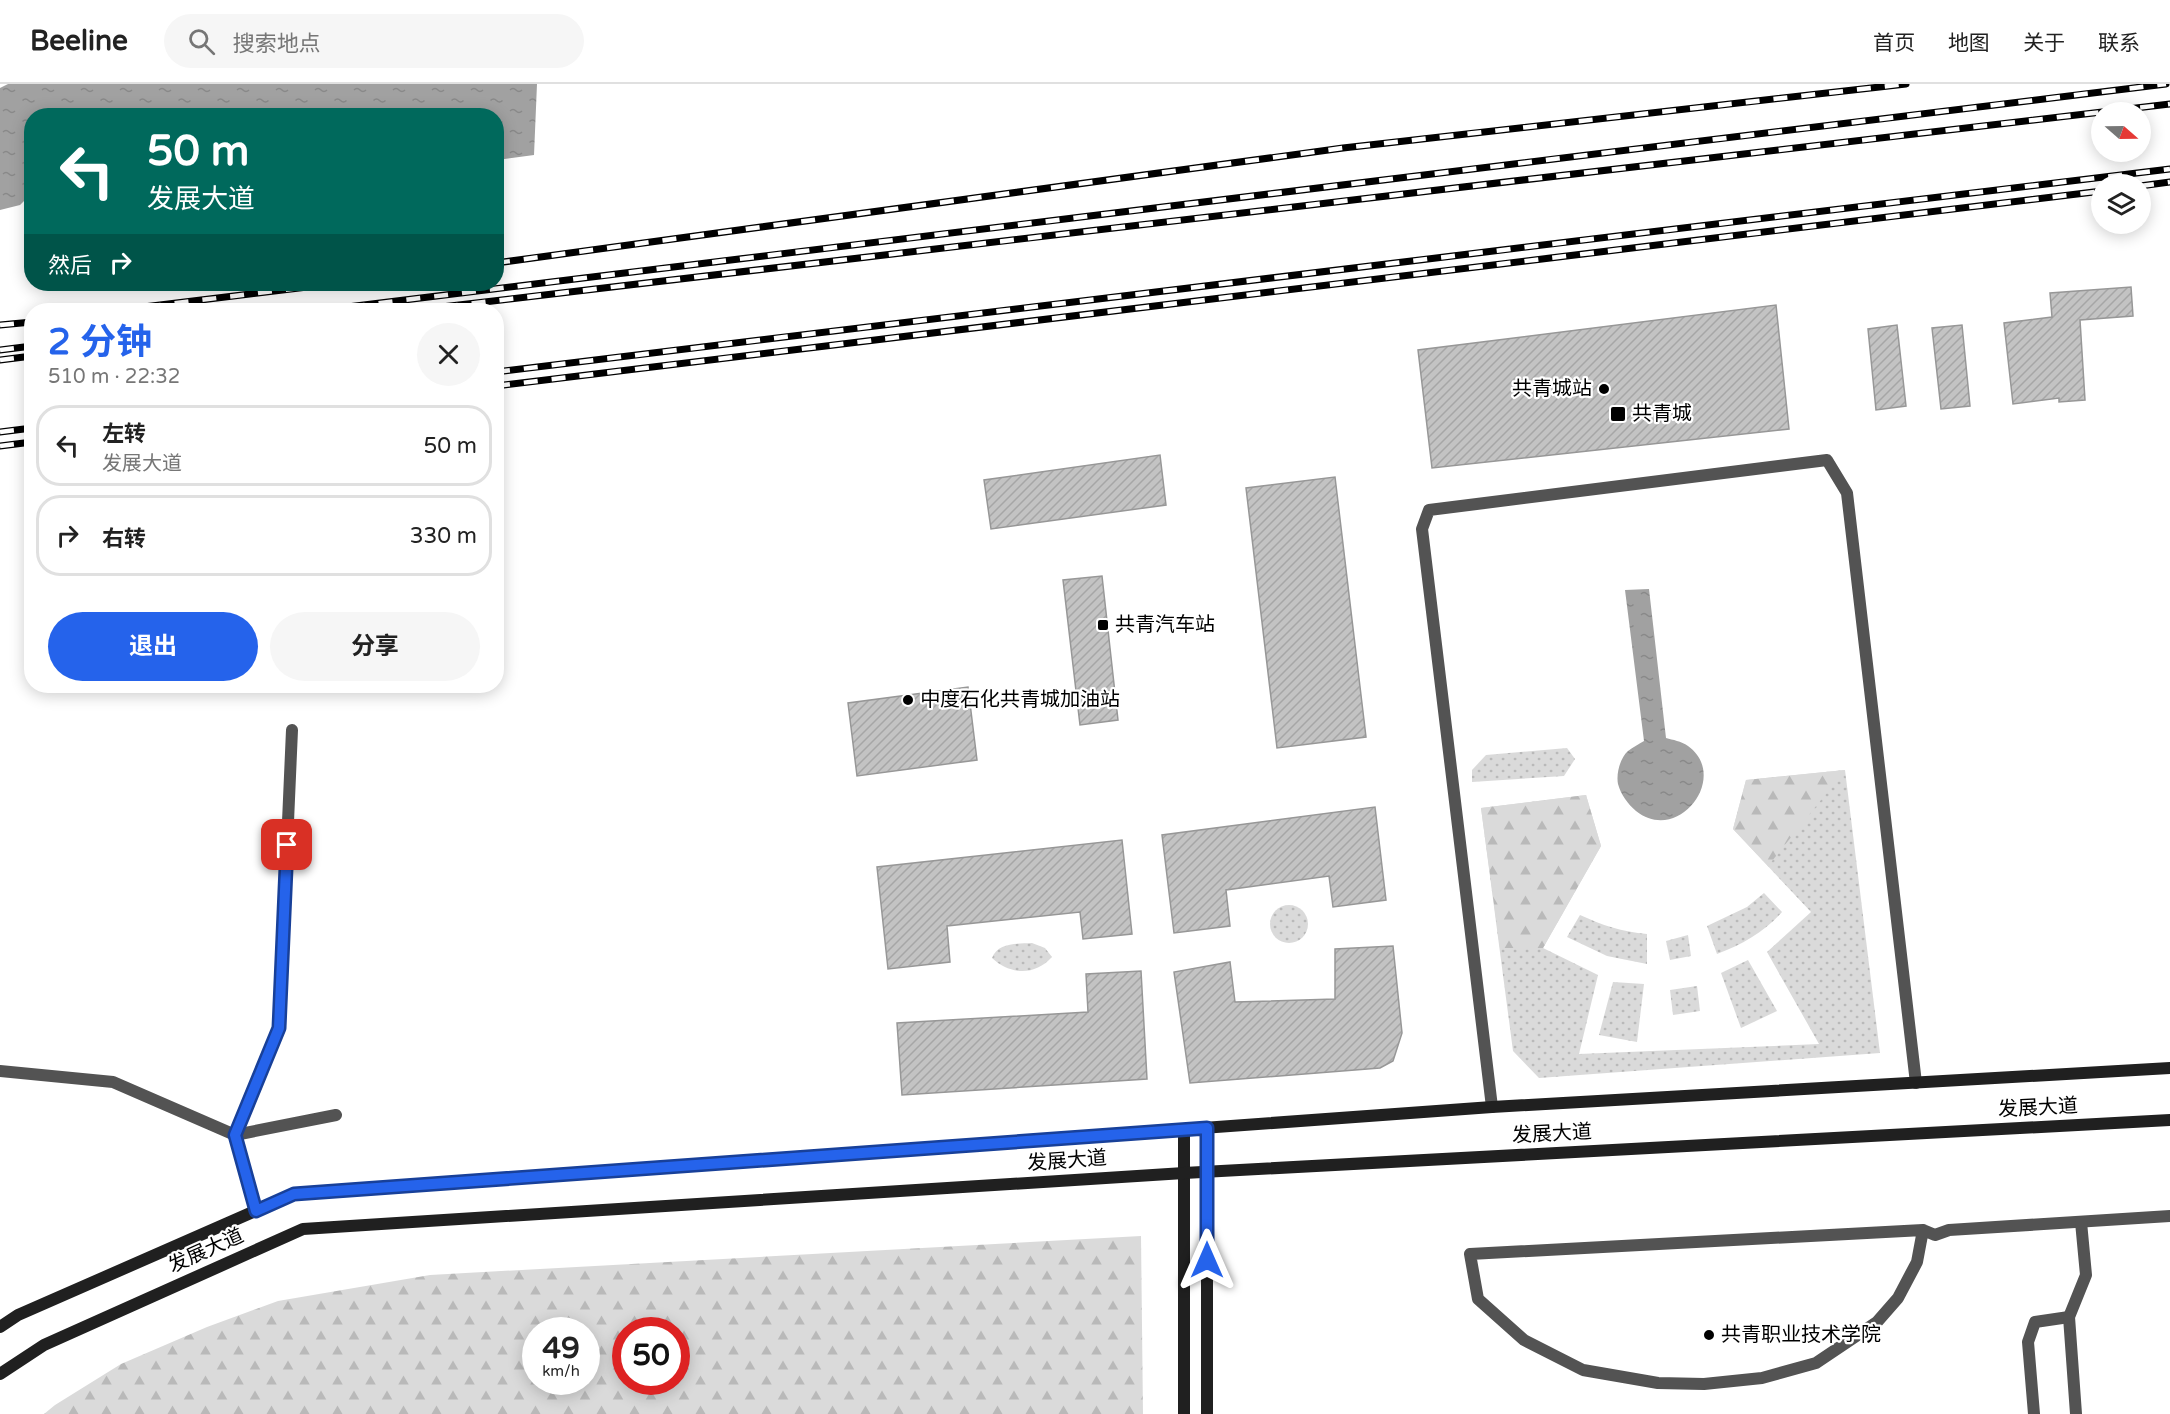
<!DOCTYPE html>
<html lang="zh">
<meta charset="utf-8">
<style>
:root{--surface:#fff;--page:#f6f6f6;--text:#222;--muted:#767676;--line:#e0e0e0;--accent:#2563eb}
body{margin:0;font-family:"Varela Round","Noto Sans SC",sans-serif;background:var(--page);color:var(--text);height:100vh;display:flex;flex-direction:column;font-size:22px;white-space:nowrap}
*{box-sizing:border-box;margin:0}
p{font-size:20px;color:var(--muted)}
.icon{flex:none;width:33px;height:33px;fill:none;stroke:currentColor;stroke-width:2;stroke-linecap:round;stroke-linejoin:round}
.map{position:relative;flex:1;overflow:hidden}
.drawer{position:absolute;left:24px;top:219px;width:480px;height:390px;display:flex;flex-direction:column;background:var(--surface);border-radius:24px;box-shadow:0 3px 15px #0003}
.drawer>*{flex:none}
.guide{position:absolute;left:24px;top:24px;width:480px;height:183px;border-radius:24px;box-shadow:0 3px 15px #0003;background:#00695c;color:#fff;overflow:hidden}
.needle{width:39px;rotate:110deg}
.buttons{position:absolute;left:2091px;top:18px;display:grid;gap:12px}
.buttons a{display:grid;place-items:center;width:60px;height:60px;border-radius:50%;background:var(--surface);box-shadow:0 3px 15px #0003;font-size:30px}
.speed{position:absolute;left:522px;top:1233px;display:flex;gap:12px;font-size:30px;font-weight:700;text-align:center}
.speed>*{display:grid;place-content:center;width:78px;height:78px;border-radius:50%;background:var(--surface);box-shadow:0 3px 15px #0003;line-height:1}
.speed small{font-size:15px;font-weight:400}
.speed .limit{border:9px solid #d22;background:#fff;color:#111}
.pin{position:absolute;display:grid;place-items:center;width:51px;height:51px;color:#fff;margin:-26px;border-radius:12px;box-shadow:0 3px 9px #0006}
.me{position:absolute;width:66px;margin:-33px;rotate:0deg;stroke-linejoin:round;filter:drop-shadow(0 0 4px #0008)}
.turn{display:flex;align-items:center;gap:21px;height:126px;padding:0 24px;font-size:27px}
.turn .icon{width:78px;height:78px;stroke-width:2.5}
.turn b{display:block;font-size:42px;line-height:51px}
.then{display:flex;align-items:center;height:57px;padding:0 24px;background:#0003;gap:12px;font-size:22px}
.round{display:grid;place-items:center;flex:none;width:63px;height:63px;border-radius:32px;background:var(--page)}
.summary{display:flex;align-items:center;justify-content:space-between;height:102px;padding:0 24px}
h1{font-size:36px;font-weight:700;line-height:45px;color:var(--accent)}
.primary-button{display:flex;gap:12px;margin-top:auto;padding:12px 24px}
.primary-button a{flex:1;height:69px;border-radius:36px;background:var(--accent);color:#fff;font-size:24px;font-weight:700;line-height:69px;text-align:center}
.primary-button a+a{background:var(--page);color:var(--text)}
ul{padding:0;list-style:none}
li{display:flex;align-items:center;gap:18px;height:81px;margin:0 12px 9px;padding:0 12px;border:3px solid var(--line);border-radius:24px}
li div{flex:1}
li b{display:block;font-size:22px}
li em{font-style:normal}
header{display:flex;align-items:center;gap:36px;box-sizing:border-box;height:84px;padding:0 30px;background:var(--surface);border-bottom:2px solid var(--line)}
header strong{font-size:28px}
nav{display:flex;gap:33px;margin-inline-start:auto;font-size:21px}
.search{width:420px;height:54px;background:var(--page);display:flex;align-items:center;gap:15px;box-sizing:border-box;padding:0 21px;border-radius:33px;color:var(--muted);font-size:22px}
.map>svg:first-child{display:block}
.grass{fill:url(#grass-dots)}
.forest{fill:url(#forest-firs);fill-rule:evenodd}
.water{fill:url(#water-ripples)}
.building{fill:url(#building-hatch);stroke:#979797;stroke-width:1.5}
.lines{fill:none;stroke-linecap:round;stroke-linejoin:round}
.street{stroke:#535353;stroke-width:12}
.secondary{stroke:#202020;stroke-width:12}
.rail-casing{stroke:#000;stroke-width:7}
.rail{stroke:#fff;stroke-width:4.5;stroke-dasharray:14;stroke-linecap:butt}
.route-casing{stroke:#184099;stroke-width:15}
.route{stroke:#2563eb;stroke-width:10}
.poi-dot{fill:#000;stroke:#fff;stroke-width:2}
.labels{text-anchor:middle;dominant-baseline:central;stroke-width:4.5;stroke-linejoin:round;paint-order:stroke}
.poi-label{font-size:20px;fill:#000;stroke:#fff;text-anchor:start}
.street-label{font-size:20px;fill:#000;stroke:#fff}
</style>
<header>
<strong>Beeline</strong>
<div class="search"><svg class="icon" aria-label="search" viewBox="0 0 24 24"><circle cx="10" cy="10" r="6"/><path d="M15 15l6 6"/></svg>搜索地点</div>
<nav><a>首页</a><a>地图</a><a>关于</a><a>联系</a></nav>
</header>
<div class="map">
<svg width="2170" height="1330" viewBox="0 0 2170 1330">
<defs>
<pattern id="grass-dots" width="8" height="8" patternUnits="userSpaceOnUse" patternTransform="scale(1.5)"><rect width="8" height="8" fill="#dadada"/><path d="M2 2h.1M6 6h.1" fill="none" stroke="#b9b9b9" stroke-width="1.8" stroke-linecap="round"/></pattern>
<pattern id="forest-firs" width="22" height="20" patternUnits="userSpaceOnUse" patternTransform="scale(1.5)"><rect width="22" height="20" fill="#dadada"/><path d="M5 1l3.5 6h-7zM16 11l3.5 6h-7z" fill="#b9b9b9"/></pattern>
<pattern id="water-ripples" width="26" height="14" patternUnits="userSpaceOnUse" patternTransform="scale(1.5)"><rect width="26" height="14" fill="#a1a1a1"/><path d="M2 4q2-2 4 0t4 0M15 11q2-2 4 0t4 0" fill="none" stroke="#898989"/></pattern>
<pattern id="building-hatch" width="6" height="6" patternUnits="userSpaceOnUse" patternTransform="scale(1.5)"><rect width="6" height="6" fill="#c3c3c3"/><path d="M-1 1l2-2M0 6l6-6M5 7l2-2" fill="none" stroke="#a6a6a6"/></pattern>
</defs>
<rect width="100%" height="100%" fill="#fff"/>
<!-- grass -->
<g class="grass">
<path d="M1567,664L1575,675L1564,692L1472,698V686L1486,671Z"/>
<path d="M1845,686L1880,969L1539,994L1513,967L1481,724L1586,711L1601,762L1543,864L1598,891L1579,970L1819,960L1767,868L1811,828L1733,745L1746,696Z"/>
<path d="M1764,809L1782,828C1764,848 1743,860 1717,870L1707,842L1747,823Z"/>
<circle cx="1289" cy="840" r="19"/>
<path d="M1580,831C1602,841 1622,848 1647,850V880L1607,872L1567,853Z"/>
<path d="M1688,851L1691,872L1670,876L1666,857Z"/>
<path d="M1032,859L1045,864L1052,873C1035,892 1010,891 992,874C998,858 1017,860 1032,859Z"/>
<path d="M1748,876L1777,927L1741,944L1721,889Z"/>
<path d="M1613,898L1644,900L1637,958L1599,951Z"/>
<path d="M1697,902L1700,927L1673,931L1670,906Z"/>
</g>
<!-- forest -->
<g class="forest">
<path d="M1845,686L1768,782L1733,745L1746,696Z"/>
<path d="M1586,711L1601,762L1543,864H1500L1481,724Z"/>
<path d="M1141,1152L1143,1330H44L55,1321L121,1280L207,1243L278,1217L430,1191ZM536,1246H586V1298H536ZM626,1246H676V1298H626Z"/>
</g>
<!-- water -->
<g class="water">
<path d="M8,0H537L534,71L497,76L496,32H32L31,110L20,121L0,126V4Z"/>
<path d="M1649,505L1666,654C1673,656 1681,657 1688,662C1730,692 1679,761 1636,727C1628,720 1621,711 1618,700C1616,690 1620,674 1628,667C1633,663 1639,660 1644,657L1625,506Z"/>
</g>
<!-- building -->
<g class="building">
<path d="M2131,203L2133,232L2080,236L2085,316L2059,318V314L2013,320L2004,239L2052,233L2050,209Z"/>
<path d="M1776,221L1789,345L1432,384L1418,266Z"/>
<path d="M1897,241L1906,322L1876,326L1868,245Z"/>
<path d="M1962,241L1970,322L1941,325L1932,244Z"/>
<path d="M1160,371L1166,421L991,445L984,396Z"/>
<path d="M1335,393L1366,653L1277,664L1246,404Z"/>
<path d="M1102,492L1118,636L1080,641L1063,496Z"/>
<path d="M968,603L977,676L857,692L848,619Z"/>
<path d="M1375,723L1386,816L1333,823L1329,792L1226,806L1230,842L1174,849L1162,751Z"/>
<path d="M1122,756L1132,850L1083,855L1080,828L947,842L950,878L888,885L877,783Z"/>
<path d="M1393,862L1402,949L1393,977L1380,984L1190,999L1174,888L1230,878L1235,918L1335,915V865Z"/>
<path d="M1141,887L1147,995L902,1011L897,939L1088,928L1086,890Z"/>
</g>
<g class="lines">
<!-- street -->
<g class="street">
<path d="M0,987L113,998L235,1051L256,1127"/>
<path d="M1492,1023L1422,445L1429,426L1827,376L1847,409L1916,999"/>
<path d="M235,1051L279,944L292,646"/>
<path d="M235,1051L336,1031"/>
<path d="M1923,1146L1917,1178L1898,1214L1877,1238L1816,1279L1762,1294L1704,1300L1658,1299L1583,1286L1524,1256L1478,1215L1470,1170L1923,1146L1935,1151L1949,1146L2170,1132"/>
<path d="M2034,1330L2028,1258L2035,1238L2069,1233"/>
<path d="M2076,1330L2069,1233L2086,1191L2081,1138"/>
</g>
<!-- secondary -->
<g class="secondary">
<path d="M1207,1044V1330"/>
<path d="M1184,1046V1330"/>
<path d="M0,1243L18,1231L294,1110L1492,1023L2170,984"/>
<path d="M0,1290L44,1261L303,1145L1184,1089L2170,1036"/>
</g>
<!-- rail casing -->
<g class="rail-casing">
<g id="rail">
<path d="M2140,102L2170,98"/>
<path d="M496,179L1343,64L1906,0"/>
<path d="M119,226L332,200"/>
<path d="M323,226L2166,0"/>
<path d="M416,226L2170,20"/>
<path d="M0,241L32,238"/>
<path d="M0,266L32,262"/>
<path d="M0,276L32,272"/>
<path d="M496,288L2170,85"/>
<path d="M496,302L2102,107"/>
<path d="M0,348L32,344"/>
<path d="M0,362L32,358"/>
</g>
</g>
<!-- rail -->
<use href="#rail" class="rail"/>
</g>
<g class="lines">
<!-- route casing -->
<g class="route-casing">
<path id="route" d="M287,761L279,944L235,1051L256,1127L294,1110L1207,1044V1176"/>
</g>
<!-- route -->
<use href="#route" class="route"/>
</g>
<!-- markers -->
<g class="poi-dot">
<circle cx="1604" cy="305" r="6"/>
<rect x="1610" y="322" width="16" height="16" rx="3"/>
<rect x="1097" y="535" width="12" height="12" rx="3"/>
<circle cx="908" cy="616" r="6"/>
<circle cx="1709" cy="1251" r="6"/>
</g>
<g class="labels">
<!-- poi labels -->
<g class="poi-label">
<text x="1592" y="305" text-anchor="end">共青城站</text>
<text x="1632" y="330">共青城</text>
<text x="1115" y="541">共青汽车站</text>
<text x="920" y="616">中度石化共青城加油站</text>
<text x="1721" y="1251">共青职业技术学院</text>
</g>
<!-- street labels -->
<g class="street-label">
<text transform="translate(2038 1024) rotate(-3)">发展大道</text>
<text transform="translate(1552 1050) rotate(-3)">发展大道</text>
<text transform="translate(1067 1077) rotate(-4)">发展大道</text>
<text transform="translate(206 1167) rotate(-24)">发展大道</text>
</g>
</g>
</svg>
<div class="buttons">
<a><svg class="needle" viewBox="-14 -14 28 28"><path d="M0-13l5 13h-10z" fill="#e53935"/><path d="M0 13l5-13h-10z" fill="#767676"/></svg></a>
<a><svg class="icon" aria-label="layers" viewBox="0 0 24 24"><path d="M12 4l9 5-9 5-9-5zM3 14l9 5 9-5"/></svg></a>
</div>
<div class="speed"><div>49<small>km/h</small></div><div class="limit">50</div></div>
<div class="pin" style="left:287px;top:761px;background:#d93025"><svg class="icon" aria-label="arrive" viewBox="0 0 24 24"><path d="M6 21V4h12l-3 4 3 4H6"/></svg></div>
<svg class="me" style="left:1207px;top:1176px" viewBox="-20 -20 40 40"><path d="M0-17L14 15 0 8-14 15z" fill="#2563eb" stroke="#fff" stroke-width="4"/></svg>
<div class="guide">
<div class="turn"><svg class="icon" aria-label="left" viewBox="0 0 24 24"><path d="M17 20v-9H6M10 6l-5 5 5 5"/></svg><div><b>50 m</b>发展大道</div></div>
<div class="then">然后<svg class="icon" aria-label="right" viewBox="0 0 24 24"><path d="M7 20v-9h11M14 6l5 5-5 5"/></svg></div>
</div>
<section class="drawer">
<div class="summary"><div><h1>2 分钟</h1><p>510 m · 22:32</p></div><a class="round"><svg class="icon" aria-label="close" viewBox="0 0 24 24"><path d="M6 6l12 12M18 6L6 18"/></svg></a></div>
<ul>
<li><svg class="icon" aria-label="left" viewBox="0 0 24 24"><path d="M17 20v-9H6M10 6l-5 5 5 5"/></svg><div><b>左转</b><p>发展大道</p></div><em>50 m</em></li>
<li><svg class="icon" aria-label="right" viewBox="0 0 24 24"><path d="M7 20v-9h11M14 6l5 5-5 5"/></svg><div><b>右转</b></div><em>330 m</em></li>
</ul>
<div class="primary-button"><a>退出</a><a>分享</a></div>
</section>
</div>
